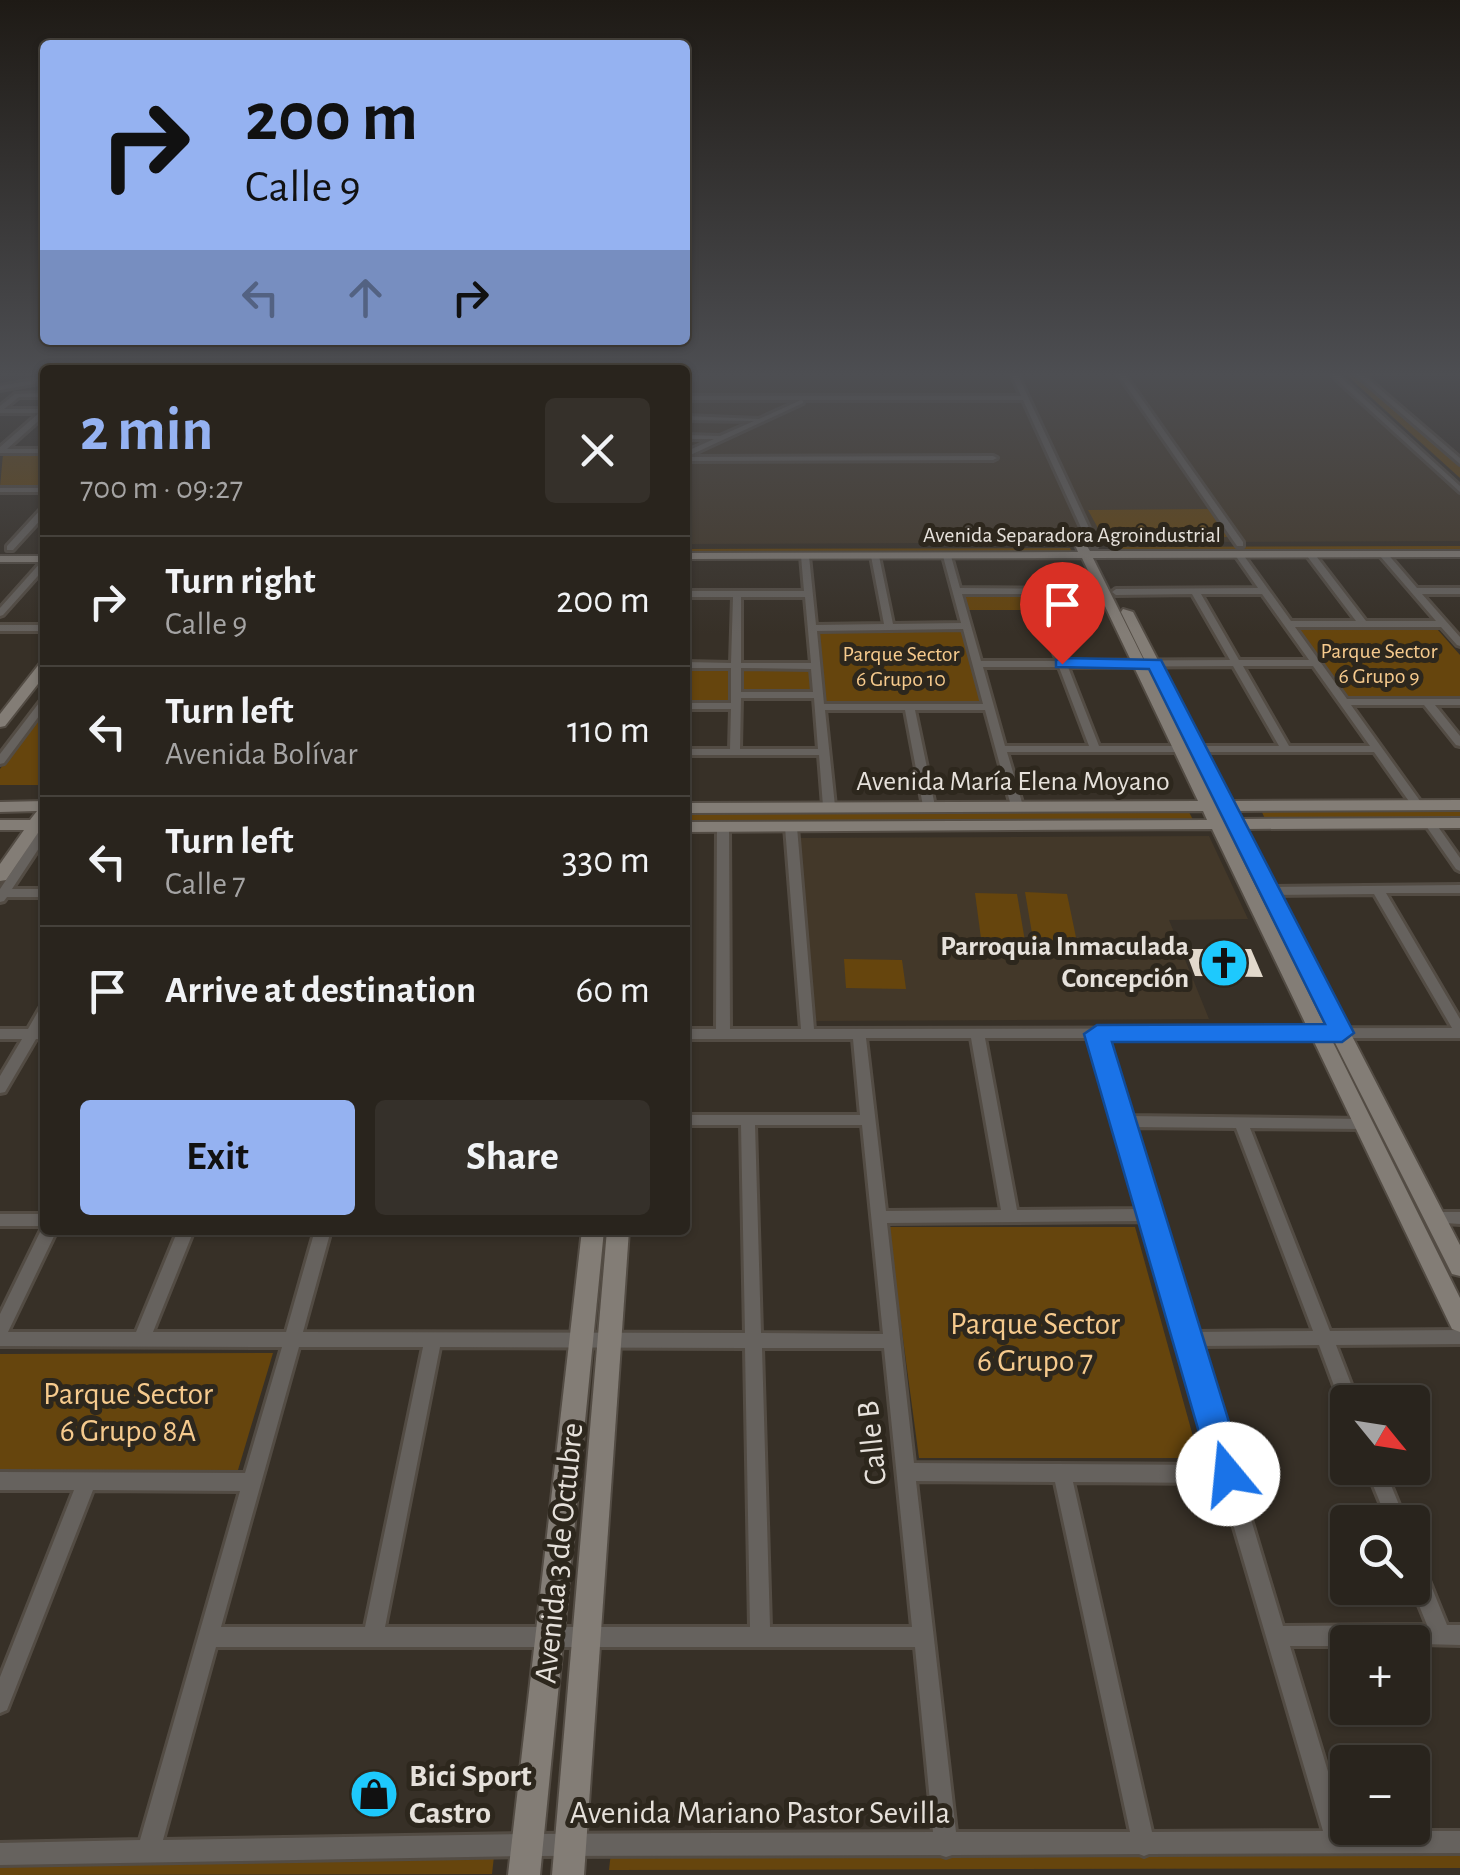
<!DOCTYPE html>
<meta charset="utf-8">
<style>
:root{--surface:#29241d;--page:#35302a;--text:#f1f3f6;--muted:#a5a4a4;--line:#45413b;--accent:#95b2f1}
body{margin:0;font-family:"Alegreya Sans",sans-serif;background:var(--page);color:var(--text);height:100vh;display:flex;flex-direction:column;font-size:38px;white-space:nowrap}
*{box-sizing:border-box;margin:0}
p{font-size:32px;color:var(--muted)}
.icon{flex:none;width:55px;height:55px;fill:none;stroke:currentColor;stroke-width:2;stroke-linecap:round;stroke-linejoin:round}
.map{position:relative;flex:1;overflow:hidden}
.side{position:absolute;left:40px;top:365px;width:650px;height:870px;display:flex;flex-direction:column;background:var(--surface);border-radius:10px;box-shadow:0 2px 8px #0004,0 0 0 2px var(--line)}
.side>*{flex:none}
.banner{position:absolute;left:40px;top:40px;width:650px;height:305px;border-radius:10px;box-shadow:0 2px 8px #0004,0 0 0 2px var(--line);background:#95b2f1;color:#111;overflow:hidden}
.needle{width:65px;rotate:120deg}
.fabs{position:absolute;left:1330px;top:1385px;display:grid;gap:20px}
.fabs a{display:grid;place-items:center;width:100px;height:100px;border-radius:10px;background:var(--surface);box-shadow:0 2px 8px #0004,0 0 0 2px var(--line);font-size:50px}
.pin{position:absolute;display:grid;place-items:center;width:85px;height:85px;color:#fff;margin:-102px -42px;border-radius:50% 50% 50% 0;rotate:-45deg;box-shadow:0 0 10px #0007}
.pin .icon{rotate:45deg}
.me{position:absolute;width:110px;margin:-55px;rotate:343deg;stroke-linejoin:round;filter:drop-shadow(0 0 8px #0008)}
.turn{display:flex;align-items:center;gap:35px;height:210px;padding:0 40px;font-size:45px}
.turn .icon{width:130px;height:130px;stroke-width:2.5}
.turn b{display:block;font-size:70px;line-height:85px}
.lanes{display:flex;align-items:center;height:95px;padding:0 40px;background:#0003;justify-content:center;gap:50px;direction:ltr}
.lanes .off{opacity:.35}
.round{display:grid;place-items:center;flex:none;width:105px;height:105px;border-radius:10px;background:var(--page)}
.headline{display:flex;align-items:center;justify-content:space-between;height:170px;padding:0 40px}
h1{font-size:60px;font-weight:700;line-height:75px;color:var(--accent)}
.button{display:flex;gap:20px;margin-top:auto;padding:20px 40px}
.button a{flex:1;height:115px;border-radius:10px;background:var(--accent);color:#111;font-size:40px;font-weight:700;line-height:115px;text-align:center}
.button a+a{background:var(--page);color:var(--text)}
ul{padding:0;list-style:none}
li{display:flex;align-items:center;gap:30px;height:130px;padding:0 40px;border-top:2px solid var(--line)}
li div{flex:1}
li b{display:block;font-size:38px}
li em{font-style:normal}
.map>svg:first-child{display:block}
.built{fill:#433829}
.green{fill:#66450d}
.building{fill:#e2d9cc}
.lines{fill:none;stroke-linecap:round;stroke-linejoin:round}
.street-casing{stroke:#534c44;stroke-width:6}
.secondary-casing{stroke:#534c44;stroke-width:4}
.street{fill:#66625e;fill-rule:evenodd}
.secondary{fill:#837d76;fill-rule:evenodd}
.route{fill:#1a73e8;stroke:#114b97;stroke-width:2.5}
.labels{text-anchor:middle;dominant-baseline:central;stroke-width:10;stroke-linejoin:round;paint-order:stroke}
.far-street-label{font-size:22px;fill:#e6e1db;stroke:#2d271d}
.far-park-label{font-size:22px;fill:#f6ca8d;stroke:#2d271d}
.street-label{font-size:28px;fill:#e6e1db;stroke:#2d271d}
.poi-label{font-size:28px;font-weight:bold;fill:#e6e1db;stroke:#2d271d;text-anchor:end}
.near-park-label{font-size:32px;fill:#f6ca8d;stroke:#2d271d}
.near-street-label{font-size:32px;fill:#e6e1db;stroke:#2d271d}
.near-poi-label{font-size:32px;font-weight:bold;fill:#e6e1db;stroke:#2d271d;text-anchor:start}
</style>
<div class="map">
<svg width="1460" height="1875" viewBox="0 0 1460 1875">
<rect width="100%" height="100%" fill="#373027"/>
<!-- built -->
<g class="built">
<path d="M685,371H1327L1460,494V541L685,544Z"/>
<path d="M1209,836L1248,919L1169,920L1209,1019L816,1021L797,838Z"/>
</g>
<!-- green -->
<g class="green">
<path d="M1342,371H1351L1460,467V478Z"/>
<path d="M3,454H45V487H0Z"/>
<path d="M1208,509L1228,537L1181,538L1176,530H1099L1088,510Z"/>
<path d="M1460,546V551H1114L1111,547Z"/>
<path d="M1070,548L1072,552L685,553V549Z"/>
<path d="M963,595H1028L1034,610H967Z"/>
<path d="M1297,628L1437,629L1460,655V700H1348Z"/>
<path d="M817,631H964L985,702L826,703Z"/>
<rect x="685" y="670" width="46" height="34"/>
<path d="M742,670H812L814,691H742Z"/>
<path d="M45,710V785H0V769Z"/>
<path d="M1188,810L1193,820L685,821V812Z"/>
<path d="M1261,810H1460V819L1266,821Z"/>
<path d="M1025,892L1067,894L1078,947L1034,945Z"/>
<path d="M975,893L1017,894L1026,947L982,946Z"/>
<path d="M844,959L902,960L906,989L846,988Z"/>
<path d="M888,1227H1135L1199,1458H919Z"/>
<path d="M273,1353L238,1470L0,1471V1354Z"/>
<path d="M1460,1847V1868L609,1870L611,1852Z"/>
<path d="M494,1856L492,1874L0,1875V1860Z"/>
</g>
<!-- building -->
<path class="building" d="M1185,949H1251L1263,977L1195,976Z"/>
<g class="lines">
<!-- street casing -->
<g class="street-casing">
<g id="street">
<path d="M1010,371H1016L1097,545L1096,547L1089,545L1023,400H685V396H1021Z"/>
<path d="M1116,371H1122L1243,542V546H1237Z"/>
<path d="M1327,371H1334L1460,486V492Z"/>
<path d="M1352,371H1359L1460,458V464Z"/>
<path d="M45,378V382L0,390V386Z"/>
<path d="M45,393V397H19L4,409H45V415L7,449H45V453H0V447L39,413H0V406L15,394Z"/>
<path d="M801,400L803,401V403L686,457L993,456L997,458L993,460L685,461V452L714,439H685V435L720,436L754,421L685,420V416L759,419Z"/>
<rect x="0" y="488" width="45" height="4"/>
<path d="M42,508H45V515L13,550H7V546Z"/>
<path d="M1307,552H1313L1366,621H1436L1380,556V552H1386L1417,588H1460V594H1422L1460,637V646L1457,645L1441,627H1295L1347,699H1460V705H1435L1460,736V746L1456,745L1424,705H1351L1423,805L1421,807H1413L1374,752H1007L1023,806L1017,809L1011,806L985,710H915L935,806L929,809L923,806L905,710H825L835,806L829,809L823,806L819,755H685V749H730L731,709H685V703H731V668H685V662L731,663L733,597H685V591H804L801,556L805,554L809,556L816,625L884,624L871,556L875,554L879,556L893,624L961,623L943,556L947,554L951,556L960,588L1106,589V593L1103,594H1040L1066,661L1230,660L1192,594L1116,595L1112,592L1116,589L1258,588L1235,555L1239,553H1242L1291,621H1356L1307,556ZM962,594H1032L1057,661H981ZM1201,594H1262L1309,660H1239ZM741,597H805L811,663H741ZM963,629L983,704H824L817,631ZM1233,666L1279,746H1099L1068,667ZM1243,666H1313L1370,746H1289ZM983,667H1059L1089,746H1005ZM741,668L811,669L813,692H741ZM741,698H814L818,749H740Z"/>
<path d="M45,560V568L3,615L0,616V608L42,561Z"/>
<rect x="0" y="625" width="45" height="6"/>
<path d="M45,698V708L4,763L0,764V754L42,699Z"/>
<path d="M1430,820L1434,821L1460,858V871L1456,869L1424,823Z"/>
<path d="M723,824L729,827L730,1029H801L785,827L791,824L797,827L814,1029L1452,1028L1374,894L1268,895L1262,891L1268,887L1460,885V893H1386L1460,1019V1038H1105L1129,1116L1364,1119L1369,1120L1371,1124L1369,1128L1364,1129L1250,1128L1330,1331L1460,1330V1344L1336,1345L1358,1402H1348V1409L1343,1408L1340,1402L1319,1345L1199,1346L1283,1626L1427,1625L1412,1588V1554L1419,1556L1447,1625H1460V1645L1348,1642V1646H1290L1346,1831H1460V1853L1149,1854L1144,1856L1139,1854L952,1855L946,1857L940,1855L527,1856L0,1865V1843L140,1840L240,1491L93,1490L7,1710L0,1713V1677L74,1490H0V1472L245,1473L282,1347L0,1346V1314L43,1226H0V1214H45V1230H57L8,1332H136L178,1230H194L153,1332H286L315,1230H331L303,1332L745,1333L741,1125H685V1115H860L853,1039H685V1029H716L717,827ZM866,1038H971L1001,1210L886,1211ZM985,1038H1091L1141,1209L1017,1210ZM755,1125H862L883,1334L761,1333ZM1132,1127L1236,1128L1313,1331L1194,1332ZM1145,1221L1216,1465L914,1463L887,1223ZM299,1347H423L365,1627H221ZM440,1347L745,1348L750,1627H385ZM762,1348H884L912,1627H770ZM916,1481L1055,1482L1130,1832H956ZM1073,1482L1221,1483L1323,1831L1152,1832ZM216,1647H915L933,1832L527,1834L163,1840Z"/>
<path d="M45,827V839L12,889H45V897H7L4,901L0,902V889L41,828Z"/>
<path d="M45,1006V1023L41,1029H45V1039H36L5,1092L0,1093V1076L22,1039H0V1029H28L40,1008Z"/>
<path d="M1435,1212H1460V1224L1429,1222L1427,1218L1429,1214Z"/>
<path d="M1366,1468H1384L1406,1522H1388Z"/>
</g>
</g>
<!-- secondary casing -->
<g class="secondary-casing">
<g id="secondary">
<path d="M1081,542L1085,543L1090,551H1460V557L1093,558L1214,801L1121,612L1123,609L1133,612L1231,801L1460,800V810L1236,811L1240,819L1460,818V828L1245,829L1460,1245V1276L1452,1274L1227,829L1460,1298V1332L1452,1329L1212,829L685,832V822L1207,820L1203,811L685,813V803L1198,801L1082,558L685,559V553L1078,552L1075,545Z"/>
<rect x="0" y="556" width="45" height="6"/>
<path d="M45,662V675L5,726L0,727V714L40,663Z"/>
<path d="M45,801V828L40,830L6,880L0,881V864L24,830H0V820H30L37,811L0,812V802Z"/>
<path d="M582,1230H604L540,1875H508Z"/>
<path d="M607,1230H629L584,1875H552Z"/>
</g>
</g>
<!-- street -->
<use href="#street" class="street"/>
<!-- secondary -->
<use href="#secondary" class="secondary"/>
</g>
<!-- sky -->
<linearGradient id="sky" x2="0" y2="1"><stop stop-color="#1e1a15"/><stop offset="0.59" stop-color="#4d4e52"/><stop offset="1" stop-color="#4d4e52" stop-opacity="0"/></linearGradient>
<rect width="1460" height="634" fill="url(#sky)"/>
<!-- route -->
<path class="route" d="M1062,658L1161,660L1354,1033L1342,1042H1112L1245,1474L1240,1485L1228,1489L1216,1485L1211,1474L1084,1034L1097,1025L1325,1024L1149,669L1056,667V660Z"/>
<!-- icons -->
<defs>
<g id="church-disc" transform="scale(2.5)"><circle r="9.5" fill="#1ec9fd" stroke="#2d271d"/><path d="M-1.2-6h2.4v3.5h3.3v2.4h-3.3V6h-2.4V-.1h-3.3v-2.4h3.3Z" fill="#111"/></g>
<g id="shop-disc" transform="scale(2.5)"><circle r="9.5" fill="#1ec9fd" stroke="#2d271d"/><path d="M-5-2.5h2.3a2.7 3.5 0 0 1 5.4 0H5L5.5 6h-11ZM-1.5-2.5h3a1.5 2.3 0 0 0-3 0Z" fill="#111"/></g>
</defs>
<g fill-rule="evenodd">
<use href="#church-disc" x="1224" y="963"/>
<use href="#shop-disc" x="374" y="1794"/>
</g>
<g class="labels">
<!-- far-street labels -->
<g class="far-street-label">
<text x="1072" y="535">Avenida Separadora Agroindustrial</text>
</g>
<!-- far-park labels -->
<g class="far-park-label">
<text x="1379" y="651">Parque Sector<tspan x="1379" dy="25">6 Grupo 9</tspan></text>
<text x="901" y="654">Parque Sector<tspan x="901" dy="25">6 Grupo 10</tspan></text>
</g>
<!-- street labels -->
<g class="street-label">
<text x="1013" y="782">Avenida María Elena Moyano</text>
</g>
<!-- poi labels -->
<g class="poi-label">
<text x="1189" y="947">Parroquia Inmaculada<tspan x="1189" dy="32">Concepción</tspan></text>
</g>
<!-- near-park labels -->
<g class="near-park-label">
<text x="1035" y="1324">Parque Sector<tspan x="1035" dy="37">6 Grupo 7</tspan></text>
<text x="128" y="1394">Parque Sector<tspan x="128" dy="37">6 Grupo 8A</tspan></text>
</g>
<!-- near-street labels -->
<g class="near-street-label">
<text transform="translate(872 1443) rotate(-96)">Calle B</text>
<text transform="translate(559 1553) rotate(-84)">Avenida 3 de Octubre</text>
<text x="760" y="1813">Avenida Mariano Pastor Sevilla</text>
</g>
<!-- near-poi labels -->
<g class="near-poi-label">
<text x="409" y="1776">Bici Sport<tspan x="409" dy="37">Castro</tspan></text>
</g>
</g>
</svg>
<div class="fabs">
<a><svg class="needle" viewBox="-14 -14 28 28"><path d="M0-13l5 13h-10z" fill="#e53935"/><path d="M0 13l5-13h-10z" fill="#a5a4a4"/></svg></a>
<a><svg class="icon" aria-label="search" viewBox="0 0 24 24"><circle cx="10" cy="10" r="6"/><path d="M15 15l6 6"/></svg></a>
<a>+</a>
<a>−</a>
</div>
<div class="pin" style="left:1062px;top:664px;background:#d93025"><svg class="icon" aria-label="arrive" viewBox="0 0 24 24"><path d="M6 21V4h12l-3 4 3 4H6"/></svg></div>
<svg class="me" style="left:1228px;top:1474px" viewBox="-20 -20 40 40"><circle r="19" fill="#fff"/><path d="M0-13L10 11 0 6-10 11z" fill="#1a73e8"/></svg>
<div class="banner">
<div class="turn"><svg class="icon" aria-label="right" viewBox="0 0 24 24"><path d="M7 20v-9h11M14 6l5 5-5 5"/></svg><div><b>200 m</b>Calle 9</div></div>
<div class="lanes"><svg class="icon off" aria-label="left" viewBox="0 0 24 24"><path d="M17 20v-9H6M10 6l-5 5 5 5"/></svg><svg class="icon off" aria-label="ahead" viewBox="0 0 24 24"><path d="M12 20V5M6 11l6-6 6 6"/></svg><svg class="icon" aria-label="right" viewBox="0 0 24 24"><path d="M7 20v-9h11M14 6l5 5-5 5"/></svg></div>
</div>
<section class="side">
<div class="headline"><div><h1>2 min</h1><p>700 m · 09:27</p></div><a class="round"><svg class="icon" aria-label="close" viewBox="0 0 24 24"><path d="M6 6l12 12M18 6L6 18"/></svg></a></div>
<ul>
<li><svg class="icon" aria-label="right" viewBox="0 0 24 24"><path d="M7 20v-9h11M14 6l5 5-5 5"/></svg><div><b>Turn right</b><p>Calle 9</p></div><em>200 m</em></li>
<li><svg class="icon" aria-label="left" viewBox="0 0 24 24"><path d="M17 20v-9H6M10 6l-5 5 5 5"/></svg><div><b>Turn left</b><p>Avenida Bolívar</p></div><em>110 m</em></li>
<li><svg class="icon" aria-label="left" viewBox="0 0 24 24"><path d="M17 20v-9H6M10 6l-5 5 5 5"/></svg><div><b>Turn left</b><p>Calle 7</p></div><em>330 m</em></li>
<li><svg class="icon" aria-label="arrive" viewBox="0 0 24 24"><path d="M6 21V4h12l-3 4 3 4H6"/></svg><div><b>Arrive at destination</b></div><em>60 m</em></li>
</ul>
<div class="button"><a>Exit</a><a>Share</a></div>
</section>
</div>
